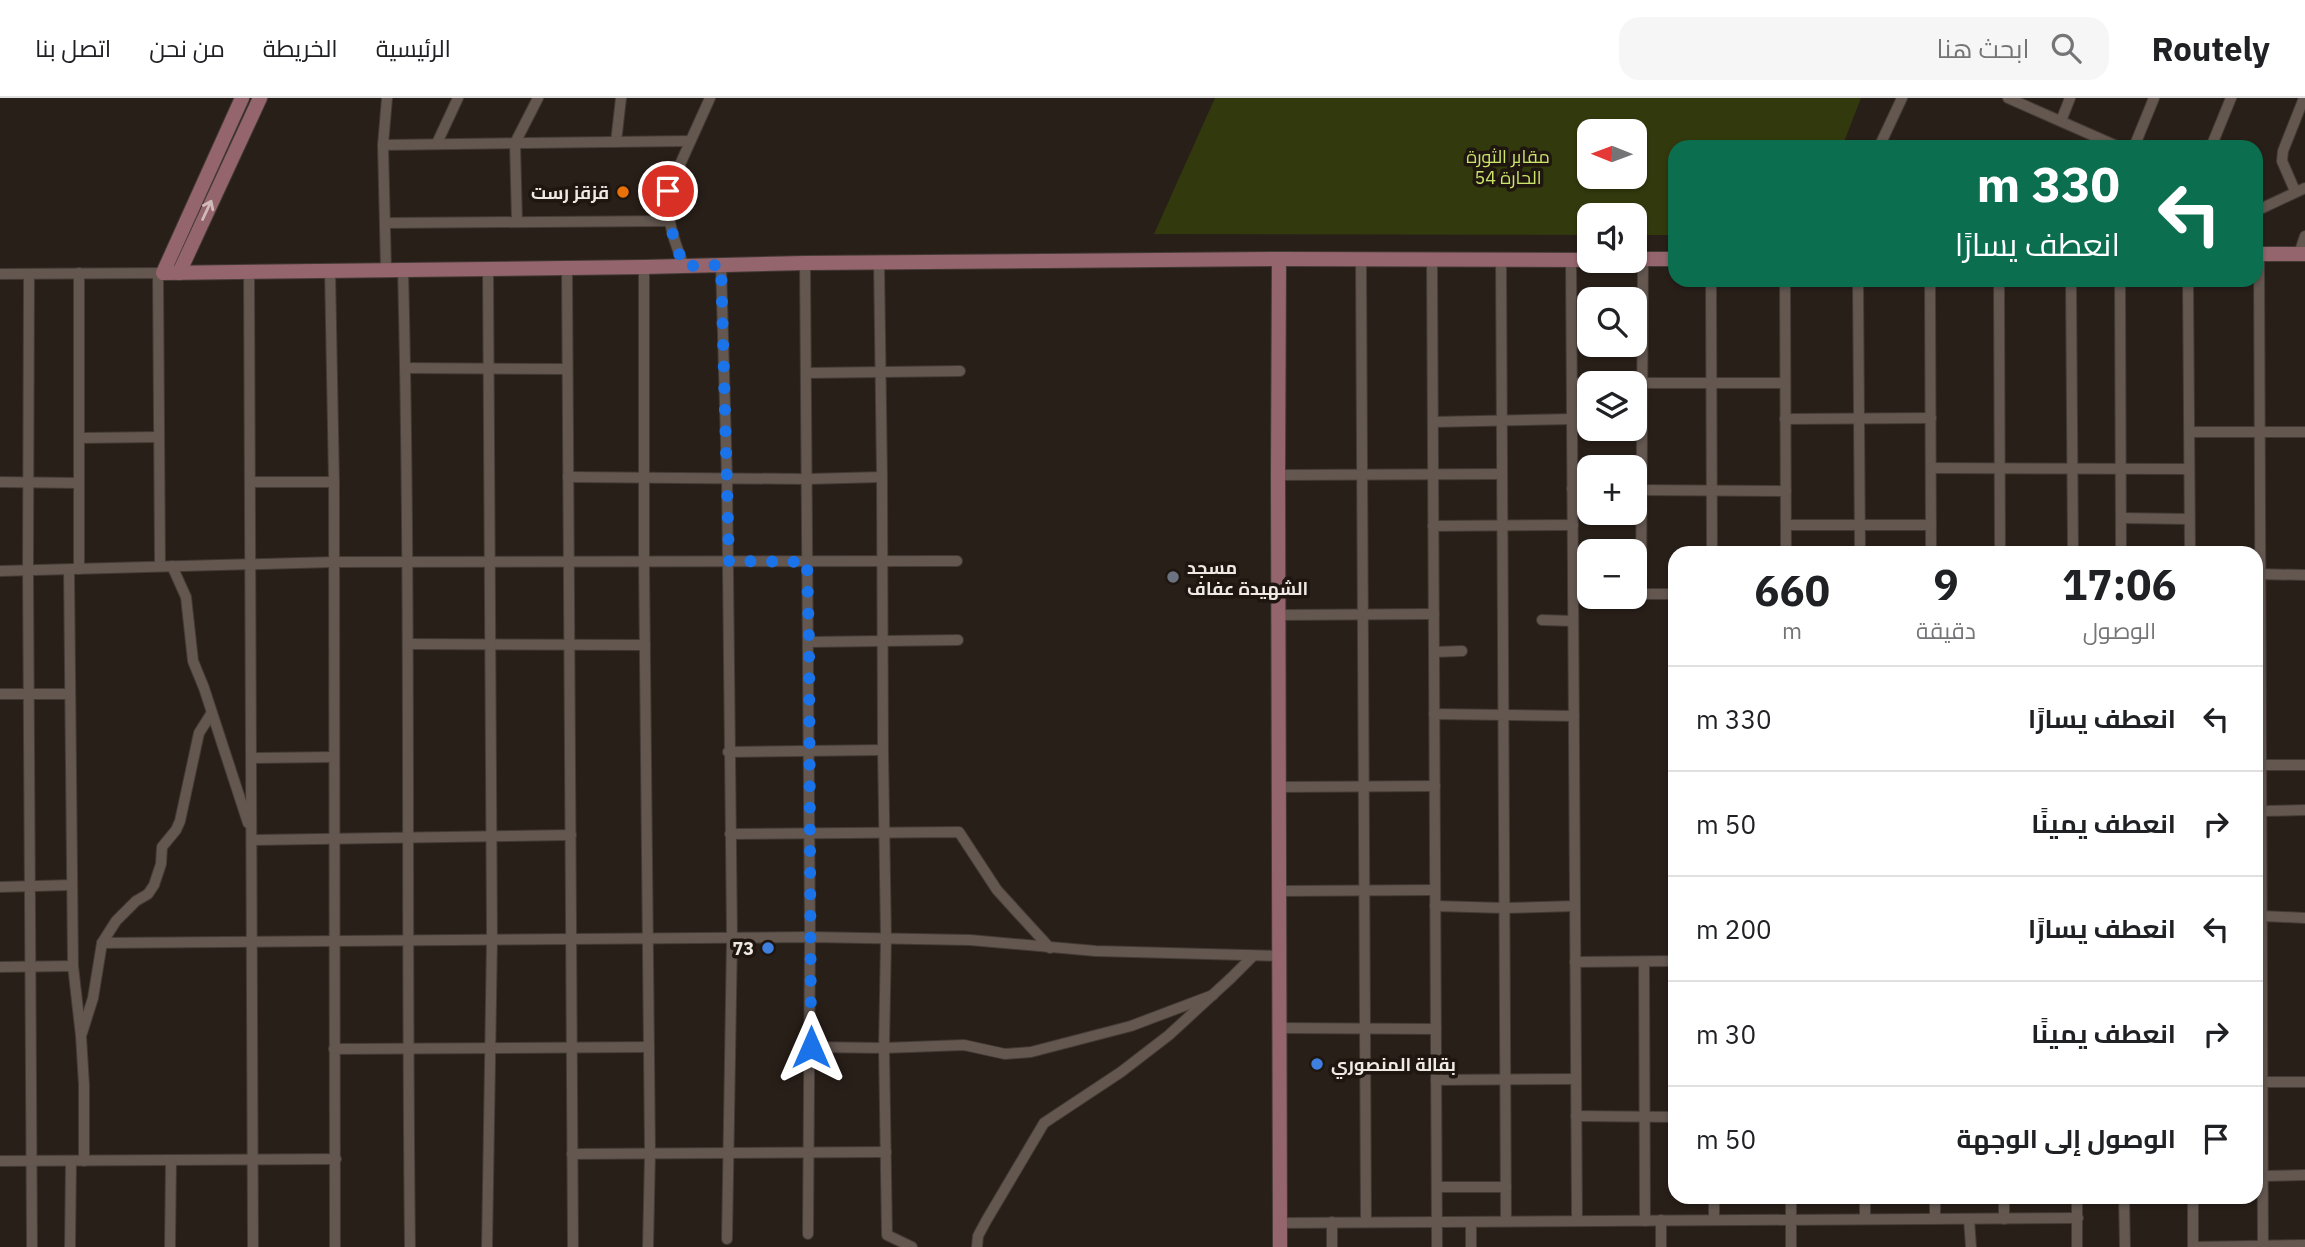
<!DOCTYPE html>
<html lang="ar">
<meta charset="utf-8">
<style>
:root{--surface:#fff;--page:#f6f6f6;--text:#202124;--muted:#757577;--line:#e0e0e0}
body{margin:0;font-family:"IBM Plex Sans",Cairo,sans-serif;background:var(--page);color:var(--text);direction:rtl;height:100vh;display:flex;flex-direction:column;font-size:26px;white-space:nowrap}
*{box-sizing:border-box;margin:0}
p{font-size:23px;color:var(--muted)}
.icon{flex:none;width:38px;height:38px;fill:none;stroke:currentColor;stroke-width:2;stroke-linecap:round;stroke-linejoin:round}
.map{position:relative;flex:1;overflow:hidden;direction:ltr}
.side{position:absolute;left:1668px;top:448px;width:595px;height:658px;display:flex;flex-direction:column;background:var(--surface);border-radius:21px;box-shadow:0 2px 5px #0004;direction:rtl}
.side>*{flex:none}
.guide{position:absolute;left:1668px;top:42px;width:595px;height:147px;border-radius:21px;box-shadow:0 2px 5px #0004;direction:rtl;background:#0b6e4f;color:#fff;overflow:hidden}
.needle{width:46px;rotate:271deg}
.tools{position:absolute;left:1577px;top:21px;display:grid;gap:14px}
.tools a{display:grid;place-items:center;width:70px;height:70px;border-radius:14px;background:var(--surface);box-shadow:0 2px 5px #0004;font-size:35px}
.pin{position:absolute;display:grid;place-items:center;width:60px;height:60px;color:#fff;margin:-30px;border:4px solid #fff;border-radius:50%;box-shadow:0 2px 7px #0007}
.me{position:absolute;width:77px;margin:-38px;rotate:0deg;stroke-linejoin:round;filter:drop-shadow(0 0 5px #0008)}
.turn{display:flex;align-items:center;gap:24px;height:147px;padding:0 28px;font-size:32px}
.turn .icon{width:91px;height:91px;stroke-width:2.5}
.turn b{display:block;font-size:49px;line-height:60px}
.eta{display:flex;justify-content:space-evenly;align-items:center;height:119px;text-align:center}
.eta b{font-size:42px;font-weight:800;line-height:49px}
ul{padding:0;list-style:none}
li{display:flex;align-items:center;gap:21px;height:105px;padding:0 28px;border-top:2px solid var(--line)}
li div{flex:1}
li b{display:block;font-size:26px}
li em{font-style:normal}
header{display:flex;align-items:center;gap:42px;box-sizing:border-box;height:98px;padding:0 35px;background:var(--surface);border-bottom:2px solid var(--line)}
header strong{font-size:33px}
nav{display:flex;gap:38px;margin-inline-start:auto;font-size:24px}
.search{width:490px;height:63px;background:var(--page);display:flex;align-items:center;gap:18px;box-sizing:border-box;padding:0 24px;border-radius:21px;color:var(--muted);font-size:26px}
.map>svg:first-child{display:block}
.green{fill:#323a0d;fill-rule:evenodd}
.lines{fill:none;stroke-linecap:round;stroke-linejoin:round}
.minor-casing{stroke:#433a35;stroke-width:12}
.major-casing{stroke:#433a35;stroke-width:16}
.minor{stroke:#635750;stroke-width:10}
.major{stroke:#95656d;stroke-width:14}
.oneway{stroke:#d0baba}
.route{stroke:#1a73e8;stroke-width:12;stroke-dasharray:0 21.6}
.food-dot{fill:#e8710a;stroke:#1f1610;stroke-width:2.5}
.worship-dot{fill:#6b7280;stroke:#1f1610;stroke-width:2.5}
.shop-dot{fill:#3f7fe0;stroke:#1f1610;stroke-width:2.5}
.labels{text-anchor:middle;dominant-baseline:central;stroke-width:7;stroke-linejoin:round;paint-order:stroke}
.park-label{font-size:18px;fill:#cce46a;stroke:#1f1610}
.poi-label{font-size:18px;font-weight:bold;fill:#efe8e4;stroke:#1f1610;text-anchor:end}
</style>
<header>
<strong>Routely</strong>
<div class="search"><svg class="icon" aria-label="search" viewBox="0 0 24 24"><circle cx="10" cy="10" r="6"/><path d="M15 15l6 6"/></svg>ابحث هنا</div>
<nav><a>الرئيسية</a><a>الخريطة</a><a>من نحن</a><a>اتصل بنا</a></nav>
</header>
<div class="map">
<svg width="2305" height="1149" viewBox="0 0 2305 1149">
<rect width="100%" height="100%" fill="#291f19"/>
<!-- green -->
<path class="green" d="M1215,0H1861L1842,49H1675V137H1635L1634,117H1589V137L1154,136ZM1589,33H1634V79H1589Z"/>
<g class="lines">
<!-- minor casing -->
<g class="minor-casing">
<g id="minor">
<path d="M2008,0L2119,49"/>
<path d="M2061,23L2070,0"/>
<path d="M616,44L621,0"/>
<path d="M437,45L458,0"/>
<path d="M383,47L690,43"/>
<path d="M1879,49L1902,0"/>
<path d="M2134,49L2154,0"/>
<path d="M2211,49L2231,0"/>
<path d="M2295,93L2282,63L2283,53L2304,0"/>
<path d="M2256,113L2305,90"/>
<path d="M517,123L515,45L538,0"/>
<path d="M385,125L669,123"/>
<path d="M2259,156L2263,1149"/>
<path d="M2299,156L2305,138"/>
<path d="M1361,161L1366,1124"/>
<path d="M1501,161L1506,1123"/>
<path d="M1432,162L1437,1149"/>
<path d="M1571,162L1577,1123"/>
<path d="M879,164L882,379L883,652L886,841L884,950L887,1137L912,1149"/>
<path d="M805,165L810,839L808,1136"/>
<path d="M721,167L727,381L732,840L727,1141"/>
<path d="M684,168C674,143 666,120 668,93L710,0"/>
<path d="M644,169V464L650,1055L648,1149"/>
<path d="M567,170L573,1149"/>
<path d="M386,171L383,47L387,0"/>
<path d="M403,171C411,497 406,823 410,1149"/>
<path d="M330,172L334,384L335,1149"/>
<path d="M249,173L253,1149"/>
<path d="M158,175L160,468"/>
<path d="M0,176L163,175"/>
<path d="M29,176L28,473L32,1149"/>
<path d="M1711,182L1712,455"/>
<path d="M1785,182L1786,455"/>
<path d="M1858,182L1860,455"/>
<path d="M1930,182L1931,455"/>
<path d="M1999,182L2000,455"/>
<path d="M2071,182L2073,455"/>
<path d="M2120,182L2121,455"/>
<path d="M2188,182L2190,455"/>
<path d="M405,270L567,271"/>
<path d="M806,275L960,273"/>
<path d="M1572,285H1616"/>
<path d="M1634,285H1785"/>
<path d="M1785,321L1931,320"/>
<path d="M1433,324L1572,321"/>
<path d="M2190,334H2305"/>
<path d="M79,340L159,339"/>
<path d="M1931,370L2189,371"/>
<path d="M1278,377L1502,376"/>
<path d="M568,379L807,381L882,379"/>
<path d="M0,384L79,385"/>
<path d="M250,384H334"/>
<path d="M1572,391H1589"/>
<path d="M1634,392L1786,393"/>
<path d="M2121,420L2189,421"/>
<path d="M1786,427H1931"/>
<path d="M1433,428L1573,427"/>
<path d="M172,468L186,499L193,563L204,590L248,725"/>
<path d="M79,471V175"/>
<path d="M69,472L73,868L81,938L84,987V1063"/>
<path d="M0,473L334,464L957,463"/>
<path d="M2256,476L2305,477"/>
<path d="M1573,495H1589"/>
<path d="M1634,496H1675"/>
<path d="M1641,496L1643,161"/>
<path d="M1279,517L1434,516"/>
<path d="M1542,522L1573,523"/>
<path d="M809,544L958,542"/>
<path d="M409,546L645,547"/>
<path d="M1434,554L1462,553"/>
<path d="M0,596H70"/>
<path d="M1434,616L1574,618"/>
<path d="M728,654L883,652"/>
<path d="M251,660L334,659"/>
<path d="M2256,667H2305"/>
<path d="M1279,689L1435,688"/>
<path d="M2262,713L2305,712"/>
<path d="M730,736L959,734L997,792L1050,850"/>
<path d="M252,742L571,737"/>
<path d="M0,789L72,787"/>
<path d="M1279,793L1435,792"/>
<path d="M1435,808L1504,810L1575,808"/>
<path d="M2262,818L2305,820"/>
<path d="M102,845L810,839L970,842L1096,853L1280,858"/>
<path d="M1575,864L1675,863"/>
<path d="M1644,864L1645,1123"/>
<path d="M0,869L73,868"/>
<path d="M1280,930L1436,931"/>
<path d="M82,935L93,900L102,845L116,823L136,803L148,796L154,787L161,766L162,749L176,732L180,723L199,635L211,616"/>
<path d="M811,949L884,950L964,947L1005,956L1031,954L1131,928L1213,897"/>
<path d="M334,951L649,949"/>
<path d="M1436,982L1576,981"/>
<path d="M2259,984H2305"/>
<path d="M1576,1018L1675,1019"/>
<path d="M572,1056L886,1054"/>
<path d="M0,1063L336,1061"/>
<path d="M2263,1078L2305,1077"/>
<path d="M1437,1089H1506"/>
<path d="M1791,1099V1149"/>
<path d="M1865,1099V1121"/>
<path d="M1935,1099V1121"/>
<path d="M2004,1099V1121"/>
<path d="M2124,1099L2125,1149"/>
<path d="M2193,1099V1149"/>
<path d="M1969,1121L1971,1149"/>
<path d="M1661,1122V1149"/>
<path d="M1714,1122V1099"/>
<path d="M1332,1124V1149"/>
<path d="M1280,1125L2078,1120"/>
<path d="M70,1149L71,1063"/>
<path d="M170,1149L171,1062"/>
<path d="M487,1149L492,841L488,170"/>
<path d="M977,1149L978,1138L986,1123L1044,1025L1121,974L1169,937L1231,880L1252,859"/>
<path d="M1471,1149V1124"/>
<path d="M2077,1149V1099"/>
<path d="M2193,1149L2305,1147"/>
</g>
</g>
<!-- major casing -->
<g class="major-casing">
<g id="major">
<path d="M242,0L163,175L644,169L805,165L1279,161L1589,162"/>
<path d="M2256,156H2305"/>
<path d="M1279,161L1278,377L1280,1149"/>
<path d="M1634,161H1675"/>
<path d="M179,175L260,0"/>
</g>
</g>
<!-- minor -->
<use href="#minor" class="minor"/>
<!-- major -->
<use href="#major" class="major"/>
</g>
<!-- one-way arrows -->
<defs><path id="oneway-shaft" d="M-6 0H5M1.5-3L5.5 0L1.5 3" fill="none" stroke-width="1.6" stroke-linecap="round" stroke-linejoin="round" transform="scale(1.75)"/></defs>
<use class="oneway" href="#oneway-shaft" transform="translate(207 112) rotate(-65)"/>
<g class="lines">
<!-- route -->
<path class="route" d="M668,93C666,120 674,143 684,168L721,167L729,463L807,464L809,544L811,949"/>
</g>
<!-- markers -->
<circle class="food-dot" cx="623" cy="94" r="7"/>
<circle class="worship-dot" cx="1173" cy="479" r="7"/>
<g class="shop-dot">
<circle cx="768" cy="850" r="7"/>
<circle cx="1317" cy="966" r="7"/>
</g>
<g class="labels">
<!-- park labels -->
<g class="park-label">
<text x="1508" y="58">مقابر الثورة<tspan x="1508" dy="21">الحارة 54</tspan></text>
</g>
<!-- poi labels -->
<g class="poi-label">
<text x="609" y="94">قزقز رست</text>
<text x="1187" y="469" text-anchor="start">مسجد<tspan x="1187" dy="21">الشهيدة عفاف</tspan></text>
<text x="754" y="850">73</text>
<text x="1331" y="966" text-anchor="start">بقالة المنصوري</text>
</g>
</g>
</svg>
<div class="tools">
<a><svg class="needle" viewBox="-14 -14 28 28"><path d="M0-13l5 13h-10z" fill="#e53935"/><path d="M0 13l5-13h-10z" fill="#757577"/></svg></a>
<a><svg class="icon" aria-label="sound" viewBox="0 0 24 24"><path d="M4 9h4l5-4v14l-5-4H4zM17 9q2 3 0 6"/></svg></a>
<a><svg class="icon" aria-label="search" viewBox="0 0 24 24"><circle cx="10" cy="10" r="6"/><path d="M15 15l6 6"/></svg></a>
<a><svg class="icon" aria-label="layers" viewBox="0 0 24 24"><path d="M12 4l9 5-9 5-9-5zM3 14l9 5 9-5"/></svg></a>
<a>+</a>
<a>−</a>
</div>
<div class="pin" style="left:668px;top:93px;background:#d93025"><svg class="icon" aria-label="arrive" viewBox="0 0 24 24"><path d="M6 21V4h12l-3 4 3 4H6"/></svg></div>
<svg class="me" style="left:811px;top:949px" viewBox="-20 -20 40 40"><path d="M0-17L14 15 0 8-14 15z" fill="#1a73e8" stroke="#fff" stroke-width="4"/></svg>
<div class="guide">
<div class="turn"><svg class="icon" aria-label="left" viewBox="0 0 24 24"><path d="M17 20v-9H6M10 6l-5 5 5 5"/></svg><div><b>330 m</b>انعطف يسارًا</div></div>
</div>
<section class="side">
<div class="eta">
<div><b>17:06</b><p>الوصول</p></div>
<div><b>9</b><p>دقيقة</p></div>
<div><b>660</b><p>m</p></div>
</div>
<ul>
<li><svg class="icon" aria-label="left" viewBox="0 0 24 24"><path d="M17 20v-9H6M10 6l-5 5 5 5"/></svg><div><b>انعطف يسارًا</b></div><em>330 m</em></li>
<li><svg class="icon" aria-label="right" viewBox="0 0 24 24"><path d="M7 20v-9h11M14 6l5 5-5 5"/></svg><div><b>انعطف يمينًا</b></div><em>50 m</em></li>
<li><svg class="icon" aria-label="left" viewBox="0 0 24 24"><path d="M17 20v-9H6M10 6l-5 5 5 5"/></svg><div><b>انعطف يسارًا</b></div><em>200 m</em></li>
<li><svg class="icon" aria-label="right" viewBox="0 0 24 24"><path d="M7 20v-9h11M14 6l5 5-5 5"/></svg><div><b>انعطف يمينًا</b></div><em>30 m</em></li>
<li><svg class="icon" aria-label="arrive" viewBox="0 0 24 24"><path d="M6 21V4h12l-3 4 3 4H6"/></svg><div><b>الوصول إلى الوجهة</b></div><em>50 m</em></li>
</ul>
</section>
</div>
